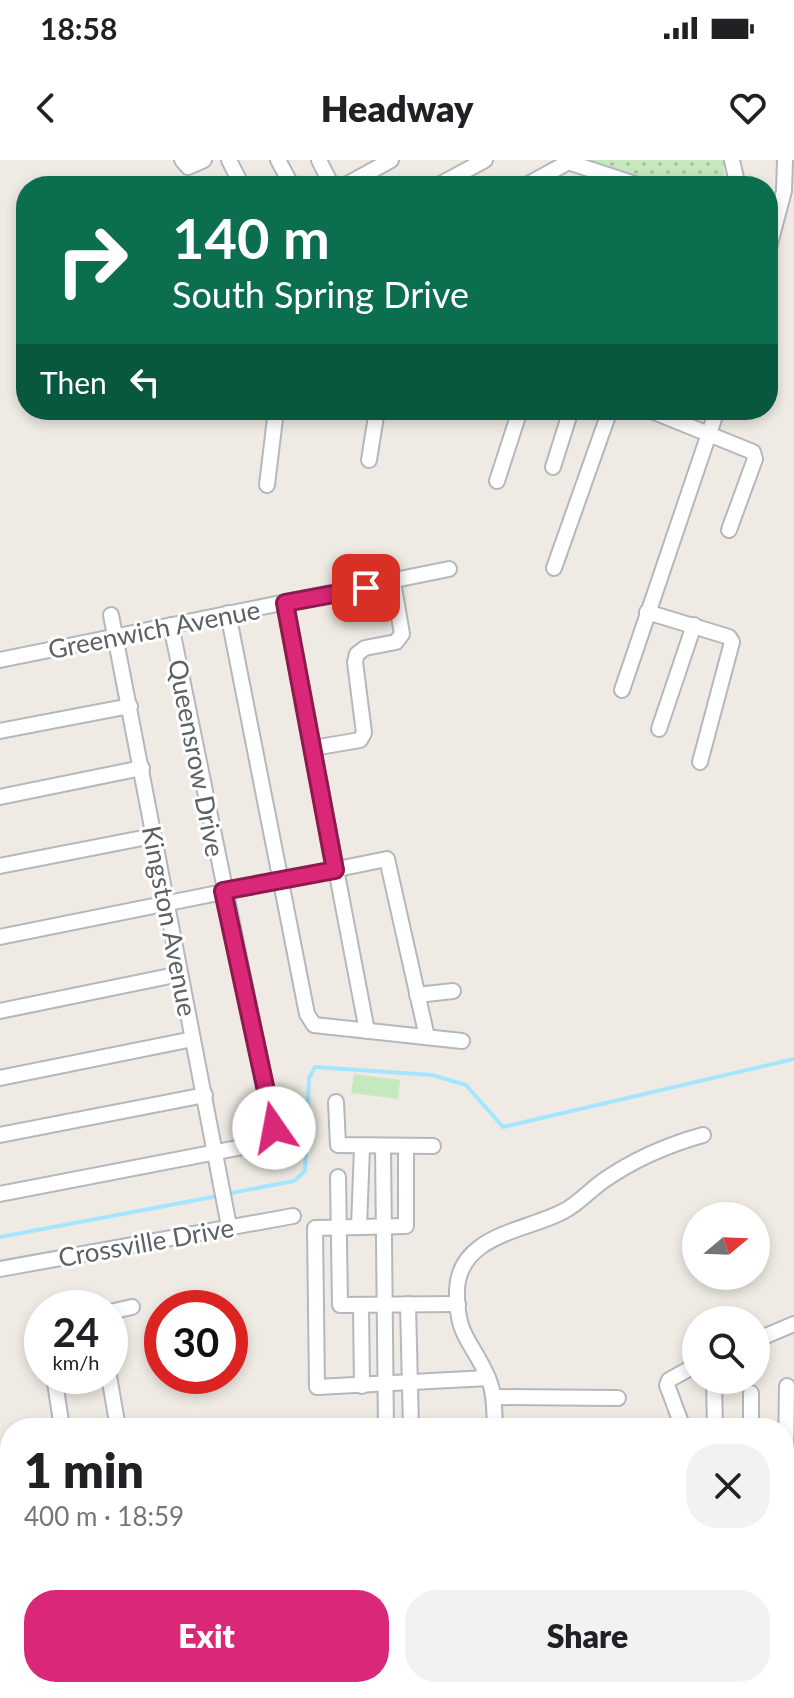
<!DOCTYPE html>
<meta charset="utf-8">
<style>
:root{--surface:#fff;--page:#f2f2f2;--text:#202124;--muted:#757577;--accent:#db2777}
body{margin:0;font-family:Lato,sans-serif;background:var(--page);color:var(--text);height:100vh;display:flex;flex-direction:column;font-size:30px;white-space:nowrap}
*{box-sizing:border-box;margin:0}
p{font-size:26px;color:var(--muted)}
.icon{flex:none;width:44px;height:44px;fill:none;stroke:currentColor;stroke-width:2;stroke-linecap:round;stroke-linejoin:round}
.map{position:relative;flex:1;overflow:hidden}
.side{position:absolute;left:0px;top:1258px;width:794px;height:280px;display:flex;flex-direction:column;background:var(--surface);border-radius:32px 32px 0 0;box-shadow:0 4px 12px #0003}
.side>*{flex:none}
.banner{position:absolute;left:16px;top:16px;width:762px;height:244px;border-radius:32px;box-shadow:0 4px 12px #0003;background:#0b6e4f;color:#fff;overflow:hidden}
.needle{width:52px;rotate:71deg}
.controls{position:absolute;left:682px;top:1042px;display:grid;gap:16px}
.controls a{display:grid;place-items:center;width:88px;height:88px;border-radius:50%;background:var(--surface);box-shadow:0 4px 12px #0003;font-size:40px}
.speed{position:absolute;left:24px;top:1130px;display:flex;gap:16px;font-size:40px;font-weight:700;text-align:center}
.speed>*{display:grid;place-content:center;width:104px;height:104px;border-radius:50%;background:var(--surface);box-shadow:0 4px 12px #0003;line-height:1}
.speed small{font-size:20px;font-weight:400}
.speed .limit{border:12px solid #d22;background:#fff;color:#111}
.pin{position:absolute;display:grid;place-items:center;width:68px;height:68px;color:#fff;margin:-34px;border-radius:16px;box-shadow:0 4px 12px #0006}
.me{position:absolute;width:88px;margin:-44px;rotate:348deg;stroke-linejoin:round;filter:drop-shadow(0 0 6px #0008)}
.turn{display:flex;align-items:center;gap:28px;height:168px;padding:0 24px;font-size:36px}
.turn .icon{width:104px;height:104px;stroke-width:2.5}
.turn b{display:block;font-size:56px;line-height:68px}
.then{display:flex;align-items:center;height:76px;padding:0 24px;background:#0003;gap:16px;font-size:30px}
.round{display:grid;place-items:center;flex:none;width:84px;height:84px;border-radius:32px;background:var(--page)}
.headline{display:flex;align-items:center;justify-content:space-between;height:136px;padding:0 24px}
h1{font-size:48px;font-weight:800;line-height:60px}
.action{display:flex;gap:16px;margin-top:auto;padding:16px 24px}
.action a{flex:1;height:92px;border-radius:32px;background:var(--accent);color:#fff;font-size:32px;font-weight:800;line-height:92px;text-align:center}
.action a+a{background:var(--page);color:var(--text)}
.status{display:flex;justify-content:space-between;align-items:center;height:56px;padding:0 40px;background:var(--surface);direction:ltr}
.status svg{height:22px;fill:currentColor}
header{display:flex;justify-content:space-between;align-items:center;height:104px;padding:0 24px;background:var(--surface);font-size:36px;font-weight:800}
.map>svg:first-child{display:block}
.education{fill:#e1dcd5}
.grass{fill:url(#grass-dots)}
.pitch{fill:#c5e8bf}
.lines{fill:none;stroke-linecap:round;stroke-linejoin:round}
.stream{stroke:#a4e6ff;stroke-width:4}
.minor-casing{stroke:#b4b8bc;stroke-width:18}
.minor{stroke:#fff;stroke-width:14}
.route-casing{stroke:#8e194d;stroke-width:20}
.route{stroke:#db2777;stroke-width:14}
.labels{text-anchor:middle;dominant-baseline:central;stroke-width:6;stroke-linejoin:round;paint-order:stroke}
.street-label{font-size:26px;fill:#5c6165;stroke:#fff}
</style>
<div class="status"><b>18:58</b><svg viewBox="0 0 49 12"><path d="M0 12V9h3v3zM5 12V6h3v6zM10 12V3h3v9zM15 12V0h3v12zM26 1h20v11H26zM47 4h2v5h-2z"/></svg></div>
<header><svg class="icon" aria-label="back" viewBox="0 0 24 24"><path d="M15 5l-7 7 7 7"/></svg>Headway<svg class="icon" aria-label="heart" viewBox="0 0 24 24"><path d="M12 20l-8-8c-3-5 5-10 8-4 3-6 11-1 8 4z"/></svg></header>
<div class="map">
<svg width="794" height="1538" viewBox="0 0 794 1538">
<defs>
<pattern id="grass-dots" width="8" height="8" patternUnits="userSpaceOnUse" patternTransform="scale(2)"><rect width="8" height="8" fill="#c5e8bf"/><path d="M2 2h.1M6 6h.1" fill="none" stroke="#a3bf9f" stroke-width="1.8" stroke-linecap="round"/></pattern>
</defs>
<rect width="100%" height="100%" fill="#efebe4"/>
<!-- education -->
<path class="education" d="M342,1528H400L404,1538H313Z"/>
<!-- grass -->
<path class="grass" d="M589,0H723L725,26H661Z"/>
<!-- pitch -->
<path class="pitch" d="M354,914L400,920L398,939L351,933Z"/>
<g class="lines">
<!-- stream -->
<g class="stream">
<path d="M226,1034L294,1021L305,1011L309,918L315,907L432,915L466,925L503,967L794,899"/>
<path d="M0,1077L218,1036"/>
</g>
<!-- minor casing -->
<g class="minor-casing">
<g id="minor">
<path d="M182,0L188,7L204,0"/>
<path d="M229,0L242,26"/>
<path d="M278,0L292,26"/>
<path d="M319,0L332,26"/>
<path d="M732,0L736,18L733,26"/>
<path d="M568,2L641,26"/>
<path d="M344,26L391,0"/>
<path d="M437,26L485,0"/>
<path d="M525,26L572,0"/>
<path d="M768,91L784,31L785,0"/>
<path d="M649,250L753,292L755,299L729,370"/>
<path d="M369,300L377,250"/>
<path d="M553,307L571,250"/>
<path d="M497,321L520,250"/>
<path d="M267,325L276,250"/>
<path d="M554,408L610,250"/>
<path d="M285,443L367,871"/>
<path d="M647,452L729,477L732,482L700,602"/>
<path d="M228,453L307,854L314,865L462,881"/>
<path d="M111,455L229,1066"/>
<path d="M0,500L449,409"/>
<path d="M622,530L717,250"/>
<path d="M659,569L694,465"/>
<path d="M0,571L130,546"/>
<path d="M313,588L360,580L364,573L355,502L357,494L365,488L396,482L402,474L393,422"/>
<path d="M0,637L142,608"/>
<path d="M0,706L153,676"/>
<path d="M0,777L387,699L427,877"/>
<path d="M417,835L453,831"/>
<path d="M0,851L180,814"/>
<path d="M0,918L193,879"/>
<path d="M336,942L338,985L433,986"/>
<path d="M0,975L205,935"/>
<path d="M383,986L386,1268"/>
<path d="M406,986V1066L315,1068L317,1227L488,1218"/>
<path d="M338,1017L340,1145L458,1144"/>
<path d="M0,1034L268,982L274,968L171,465"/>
<path d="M359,1067L362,987"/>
<path d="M0,1109L293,1056"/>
<path d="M408,1144L411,1268"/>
<path d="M361,1146L362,1226"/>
<path d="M110,1152L132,1147"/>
<path d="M756,1180L794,1164"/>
<path d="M54,1216L62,1268"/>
<path d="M109,1216L118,1268"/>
<path d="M714,1220L715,1268"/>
<path d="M494,1237L618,1238"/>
<path d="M495,1268C494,1251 495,1235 489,1220C472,1179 456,1179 457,1129C460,1074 527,1071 564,1051C578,1044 590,1030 603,1021C633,1000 667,985 703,975"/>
<path d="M683,1268L667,1225L669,1220L696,1205"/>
<path d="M751,1268V1233"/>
<path d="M786,1294L787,1226"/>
<path d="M0,1312L10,1337"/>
<path d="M0,1373L10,1370"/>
<path d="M784,1438L794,1434"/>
<path d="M0,1439L10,1436"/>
<path d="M784,1451L794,1477"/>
<path d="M0,1495L10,1492"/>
<path d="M111,1528L113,1538"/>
<path d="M404,1528L407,1538"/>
<path d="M569,1528L573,1538"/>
<path d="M641,1528L644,1538"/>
<path d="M715,1528L719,1538"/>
<path d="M776,1528L779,1538"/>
<path d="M294,1538L321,1528"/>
</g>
</g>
<!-- minor -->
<use href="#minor" class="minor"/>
</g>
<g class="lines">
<!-- route casing -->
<g class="route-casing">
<path id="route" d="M274,968L223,731L335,710L285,443L366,428"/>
</g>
<!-- route -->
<use href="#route" class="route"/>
</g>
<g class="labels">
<!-- street labels -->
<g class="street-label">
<text transform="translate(154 469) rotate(-11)">Greenwich Avenue</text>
<text transform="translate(197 598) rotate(79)">Queensrow Drive</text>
<text transform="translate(170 761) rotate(79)">Kingston Avenue</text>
<text transform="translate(146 1082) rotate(-10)">Crossville Drive</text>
</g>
</g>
</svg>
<div class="controls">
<a><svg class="needle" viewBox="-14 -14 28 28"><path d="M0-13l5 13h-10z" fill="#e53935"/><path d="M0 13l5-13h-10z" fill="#757577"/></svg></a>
<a><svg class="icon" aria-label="search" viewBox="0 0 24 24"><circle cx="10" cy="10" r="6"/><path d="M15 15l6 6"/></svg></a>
</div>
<div class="speed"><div>24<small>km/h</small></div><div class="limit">30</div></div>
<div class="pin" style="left:366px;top:428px;background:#d93025"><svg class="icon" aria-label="arrive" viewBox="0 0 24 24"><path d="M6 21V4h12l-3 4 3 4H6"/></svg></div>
<svg class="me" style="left:274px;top:968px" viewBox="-20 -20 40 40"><circle r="19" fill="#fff"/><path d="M0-13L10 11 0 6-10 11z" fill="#db2777"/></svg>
<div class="banner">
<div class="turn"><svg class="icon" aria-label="right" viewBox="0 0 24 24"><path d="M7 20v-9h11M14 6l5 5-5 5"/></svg><div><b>140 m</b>South Spring Drive</div></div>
<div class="then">Then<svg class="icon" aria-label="left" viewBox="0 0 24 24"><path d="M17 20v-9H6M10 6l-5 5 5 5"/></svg></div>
</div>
<section class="side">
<div class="headline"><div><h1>1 min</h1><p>400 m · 18:59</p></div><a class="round"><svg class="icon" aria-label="close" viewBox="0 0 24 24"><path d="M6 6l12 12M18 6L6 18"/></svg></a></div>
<div class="action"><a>Exit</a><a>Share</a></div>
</section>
</div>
